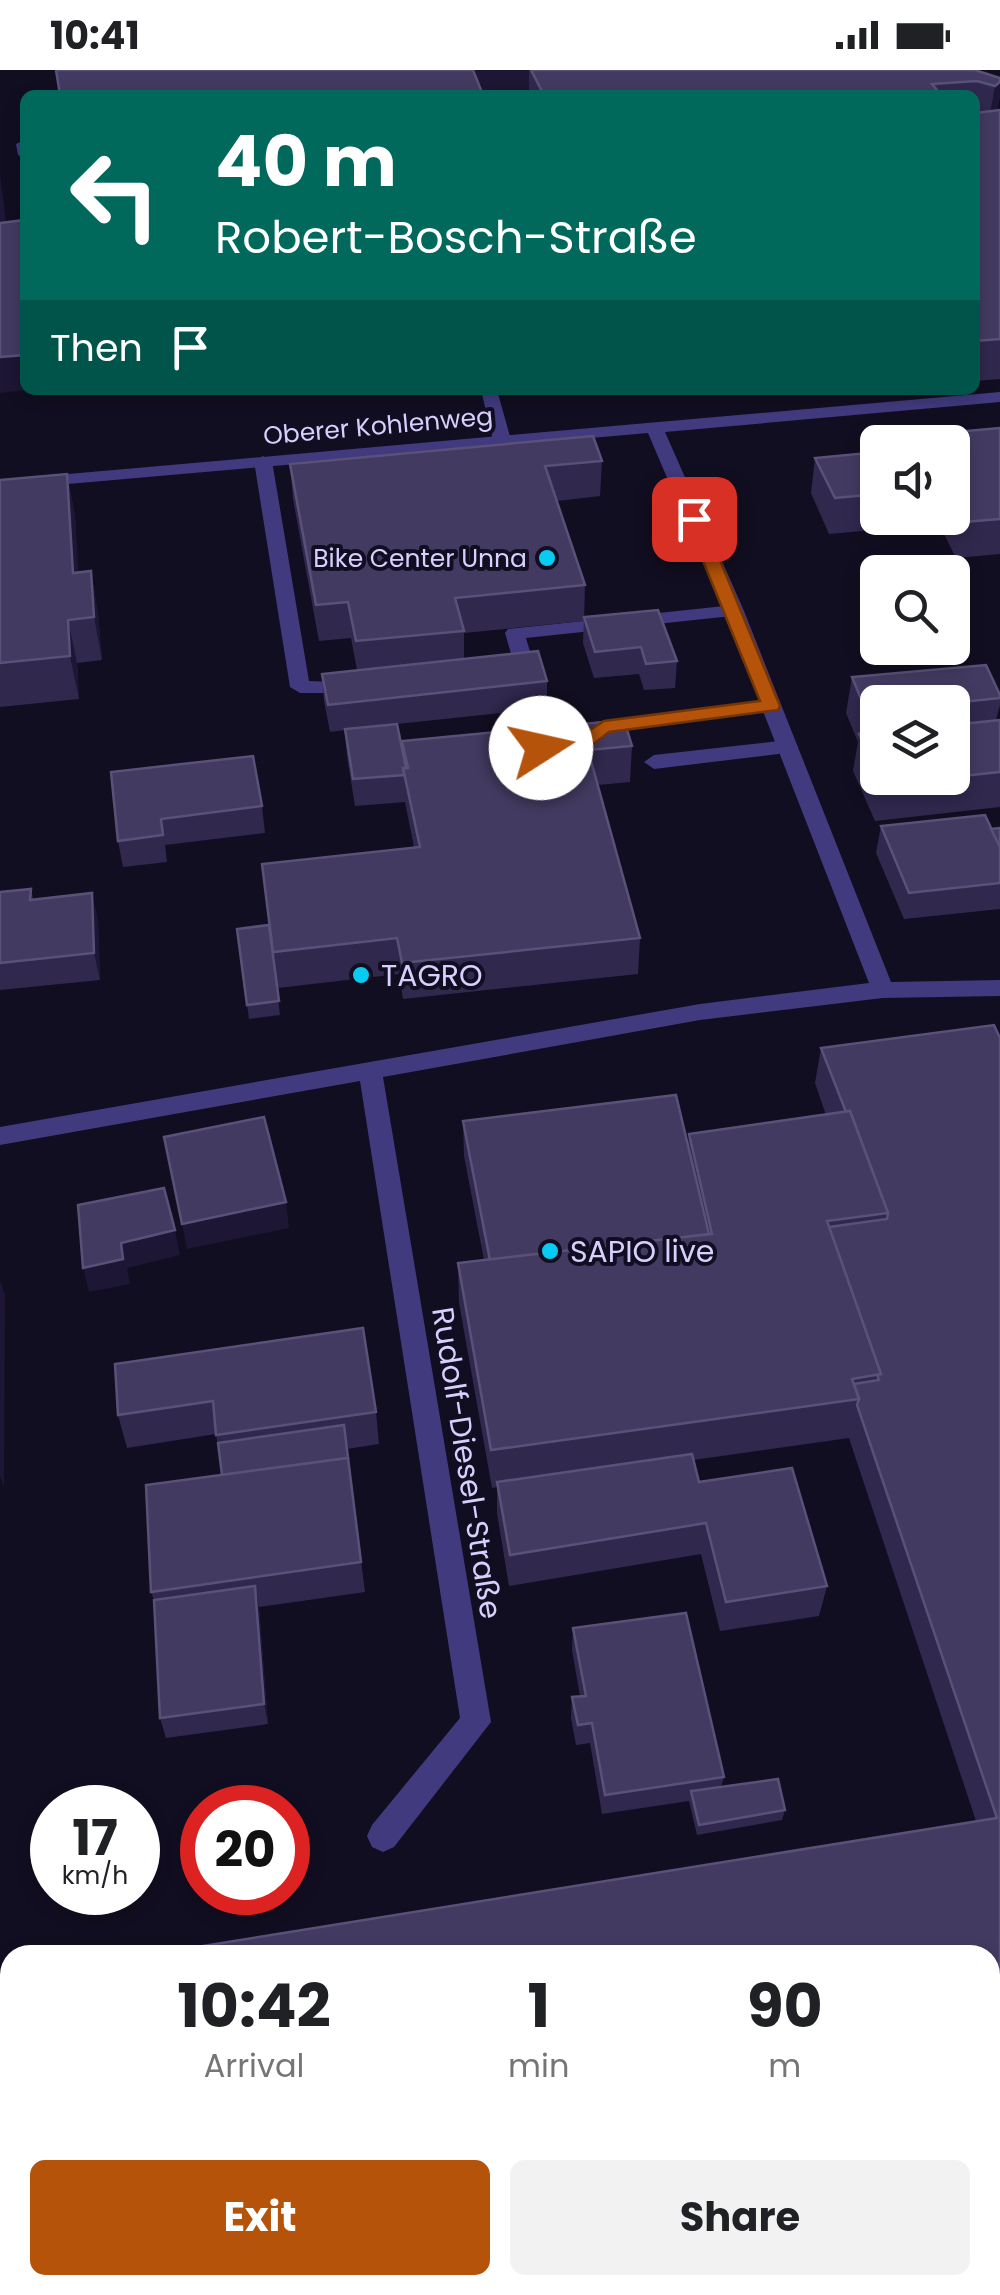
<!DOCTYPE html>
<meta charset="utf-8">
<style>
:root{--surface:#fff;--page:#f2f2f2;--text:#202124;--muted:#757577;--accent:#b45309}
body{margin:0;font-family:Poppins,sans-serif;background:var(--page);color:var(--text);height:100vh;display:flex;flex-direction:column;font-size:38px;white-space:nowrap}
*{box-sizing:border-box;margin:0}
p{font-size:32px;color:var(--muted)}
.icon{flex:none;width:55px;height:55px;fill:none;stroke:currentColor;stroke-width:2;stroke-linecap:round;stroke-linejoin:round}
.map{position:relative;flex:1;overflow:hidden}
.drawer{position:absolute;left:0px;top:1875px;width:1000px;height:350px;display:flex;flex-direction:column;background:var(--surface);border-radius:30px 30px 0 0;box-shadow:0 5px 15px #0003}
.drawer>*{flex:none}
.guide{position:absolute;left:20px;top:20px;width:960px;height:305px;border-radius:15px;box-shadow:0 5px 15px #0003;background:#00695c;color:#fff;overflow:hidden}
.controls{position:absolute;left:860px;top:355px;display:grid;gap:20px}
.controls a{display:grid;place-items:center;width:110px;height:110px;border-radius:15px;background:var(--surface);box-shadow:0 5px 15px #0003;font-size:50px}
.speed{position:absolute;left:30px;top:1715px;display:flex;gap:20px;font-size:50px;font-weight:700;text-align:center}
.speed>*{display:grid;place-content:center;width:130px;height:130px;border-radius:50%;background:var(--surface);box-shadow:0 5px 15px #0003;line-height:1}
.speed small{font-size:25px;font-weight:400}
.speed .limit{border:15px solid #d22;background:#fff;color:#111}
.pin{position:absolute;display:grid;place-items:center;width:85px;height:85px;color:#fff;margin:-42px;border-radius:20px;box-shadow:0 5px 15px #0006}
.me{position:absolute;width:110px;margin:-55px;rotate:80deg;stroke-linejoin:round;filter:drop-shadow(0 0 8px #0008)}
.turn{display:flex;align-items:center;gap:35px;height:210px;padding:0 30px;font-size:45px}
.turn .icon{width:130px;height:130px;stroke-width:2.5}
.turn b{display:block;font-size:70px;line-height:85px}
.then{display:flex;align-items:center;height:95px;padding:0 30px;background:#0003;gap:20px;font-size:38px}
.eta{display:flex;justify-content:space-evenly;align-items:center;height:170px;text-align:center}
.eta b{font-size:60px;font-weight:700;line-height:70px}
.button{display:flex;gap:20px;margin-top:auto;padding:20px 30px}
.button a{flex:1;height:115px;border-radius:15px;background:var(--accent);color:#fff;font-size:40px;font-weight:700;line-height:115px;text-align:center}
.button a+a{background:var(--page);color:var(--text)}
.status{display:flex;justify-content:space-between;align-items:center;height:70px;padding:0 50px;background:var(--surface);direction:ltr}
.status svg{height:28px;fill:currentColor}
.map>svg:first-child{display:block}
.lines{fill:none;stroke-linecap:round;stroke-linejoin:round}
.service{fill:#413a7e;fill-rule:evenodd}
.minor{fill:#413a7e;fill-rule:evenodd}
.wall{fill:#31284e;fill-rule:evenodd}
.shaded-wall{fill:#1d1634}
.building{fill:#433a61;stroke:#5a5179;stroke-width:2.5}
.route{fill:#b45309;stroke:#753606;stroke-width:2.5}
.poi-dot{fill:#08cbf1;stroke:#120e21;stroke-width:4}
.labels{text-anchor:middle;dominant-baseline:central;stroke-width:8;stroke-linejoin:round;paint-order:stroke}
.far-street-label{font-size:25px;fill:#d7cffd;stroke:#120e21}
.far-poi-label{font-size:25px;fill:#d7cffd;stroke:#120e21;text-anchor:end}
.poi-label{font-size:30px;fill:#d7cffd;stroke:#120e21;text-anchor:start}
.street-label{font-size:30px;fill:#d7cffd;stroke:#120e21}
</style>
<div class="status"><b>10:41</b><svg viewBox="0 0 49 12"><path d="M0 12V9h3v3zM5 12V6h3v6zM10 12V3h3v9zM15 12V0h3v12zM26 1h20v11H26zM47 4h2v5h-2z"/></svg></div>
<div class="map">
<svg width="1000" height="2225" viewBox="0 0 1000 2225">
<rect width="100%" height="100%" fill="#120e21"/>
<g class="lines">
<!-- service -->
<g class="service">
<path d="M25,70V89L18,85L16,74Z"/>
<path d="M481,320H497L511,370L508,374L493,370Z"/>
<path d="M263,386L272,391L309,611L356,613L363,615V623H300L290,617L254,391Z"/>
<path d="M734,535L744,541L741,545L526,568L536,602L533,606L515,609L505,603L515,597L505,563L508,559Z"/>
<path d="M771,629L781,635L778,639L610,663L597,672L587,666L597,652L604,651Z"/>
<path d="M788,670L795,672L798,677L795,682L654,699L644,692L654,685Z"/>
</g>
<!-- minor -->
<path class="minor" d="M1000,322V332L665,362L744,541L891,912L1000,910V926L883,928L700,950L383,1007L491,1652L394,1777L383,1782L372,1777L367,1766L372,1755L460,1648L360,1011L0,1075V1057L700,934L869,913L724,541L648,363L0,420V410Z"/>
</g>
<!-- wall -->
<g class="wall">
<path d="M55,0H975L1000,8V26L997,41L1000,40V309L975,311V25H529V22Z"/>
<path d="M835,320H871L837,323Z"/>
<path d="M1000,358V484L956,488L939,454L829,464L811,423L815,388L878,382V448H952V372H943L944,363Z"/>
<path d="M602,391L600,426L557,431L585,515L584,551L464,563V589L547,611V638L397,654L403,681L632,676L630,712L598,715L640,868L638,904L403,929L399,904L278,918L269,856L280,945L249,949L237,859L269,855L414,777L405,732L355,736L347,686L345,660L330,662L324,631L322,604L357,600L351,568L319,571L293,429L290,394Z"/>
<path d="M67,404L75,446L78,502L91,501L98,544L102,590L77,593L79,629L0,637V410Z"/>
<path d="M584,547L677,591L675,618L644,620L639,604L594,608L583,573Z"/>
<path d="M852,607L1000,625V635L996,650H1000V737L875,751L853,701L858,672L846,643ZM878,632H952V708H878Z"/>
<path d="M111,702L262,736L265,763L165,775L167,792L123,797L118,771Z"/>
<path d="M881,756L1000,758V839L904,849L876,783Z"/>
<path d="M31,819L33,829L98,849L100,910L0,920V822Z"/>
<path d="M1000,968V2225H0L976,1751L849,1368L693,1390L699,1412L827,1516L819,1546L720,1561L701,1484L509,1516L497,1443V1417L492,1418L459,1233L458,1193L484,1190L464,1086L463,1051L688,1075L689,1064L826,1045L815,1013L821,978Z"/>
<path d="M115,1294L376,1342L379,1374L347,1379L365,1522L259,1537L268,1654L166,1668L160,1648L154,1530L151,1522L222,1405L216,1364L127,1378L118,1345Z"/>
<path d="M573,1558L724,1707L721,1717L785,1740L782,1750L697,1765L689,1731L602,1744L590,1673L576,1675L571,1648L572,1627L580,1626L572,1580Z"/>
</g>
<!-- shaded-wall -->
<g class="shaded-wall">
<path d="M468,0H529V22L493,25H469Z"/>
<path d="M1000,12V26L996,47L988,54L995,16Z"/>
<path d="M0,105L7,160L0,161Z"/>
<path d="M25,285V320H28L0,323V287Z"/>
<path d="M67,404L75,446L81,545L73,503Z"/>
<path d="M91,501L98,544L102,590L94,547Z"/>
<path d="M68,550L77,593L79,629L70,586Z"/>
<path d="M92,823L98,849L100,910L94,883Z"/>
<path d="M286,1132L289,1158L187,1179L182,1154Z"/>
<path d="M175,1160L180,1185L127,1198L130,1214L89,1222L83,1198L121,1173Z"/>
<path d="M0,1211L5,1225L4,1417L0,1406Z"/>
<path d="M255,1516L259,1538L268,1654L264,1634Z"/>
</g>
<!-- building -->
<g class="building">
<path d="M56,0H473L483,25H60Z"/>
<path d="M531,0H975L1000,8V12L995,16L977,11L932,14L941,25H544Z"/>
<path d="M1000,40V269L975,271V43Z"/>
<path d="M25,150V285L0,287V153Z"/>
<path d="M1000,358V449L964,452L952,431V372H950L944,363Z"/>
<path d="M593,366L602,391L545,396L585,515L455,528L464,561L356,571L348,532L316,535L290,394Z"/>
<path d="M878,382V424L835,428L815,388Z"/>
<path d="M67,404L73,503L91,501L94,547L68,550L70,586L0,593V410Z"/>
<path d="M658,540L677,591L646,594L641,577L595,582L584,547Z"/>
<path d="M538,581L547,611L328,635L322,604Z"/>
<path d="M986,595L1000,625V628L952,633L878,632V640L866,641L852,607Z"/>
<path d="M624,650L632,676L588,680L640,868L402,893L397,868L273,882L262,794L420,777L403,698H408L402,671Z"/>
<path d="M1000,650V702L952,707V655Z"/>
<path d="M397,654L406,698H403L404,705L353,709L345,659Z"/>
<path d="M878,663V706L859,664Z"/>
<path d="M253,686L262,736L161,749L163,765L118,771L111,702Z"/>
<path d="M878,708H948L882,715Z"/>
<path d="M985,745L1000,777V813L909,823L881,756Z"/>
<path d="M1000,758V777L991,759Z"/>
<path d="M31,819L30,830L92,823L94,883L0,893V822Z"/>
<path d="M269,855L279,931L247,935L237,859Z"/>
<path d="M994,955L1000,968V2214L990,2215V1885H147L997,1748L857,1335L859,1329L854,1314L879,1310L877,1304H881L829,1157L887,1149L888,1143L850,1041L846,1042L821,978Z"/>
<path d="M676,1025L709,1164L490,1190L463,1051Z"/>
<path d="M850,1041L888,1143L827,1151L881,1304L852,1309L859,1329L491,1380L458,1193L712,1164L689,1064Z"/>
<path d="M264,1047L286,1132L182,1154L164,1067Z"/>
<path d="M164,1118L175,1160L121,1173L123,1189L83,1198L78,1135Z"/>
<path d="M363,1258L376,1342L216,1365L213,1331L118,1345L115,1294Z"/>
<path d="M344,1355L348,1388L222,1405L218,1373Z"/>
<path d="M692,1384L699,1412L792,1398L827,1516L726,1532L706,1453L510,1485L497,1412Z"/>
<path d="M348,1388L361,1492L151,1522L146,1415Z"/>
<path d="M255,1516L264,1634L160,1648L154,1530Z"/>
<path d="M686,1543L724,1707L605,1725L592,1653L578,1655L572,1627L586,1626L573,1558Z"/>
<path d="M778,1709L785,1740L699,1755L691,1721Z"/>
<path d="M10,1907V2215H986L883,2225H0V1909Z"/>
</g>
<!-- route -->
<path class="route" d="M694,444L703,449L780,636L778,640L609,662L591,676L534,682V674L579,667L604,651L760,631L686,449Z"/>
<!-- markers -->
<g class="poi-dot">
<circle cx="547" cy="488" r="10"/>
<circle cx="361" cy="905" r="10"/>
<circle cx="550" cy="1181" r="10"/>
</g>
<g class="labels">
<!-- far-street labels -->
<g class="far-street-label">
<text transform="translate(378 356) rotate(-5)">Oberer Kohlenweg</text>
</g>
<!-- far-poi labels -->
<g class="far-poi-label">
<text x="527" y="488">Bike Center Unna</text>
</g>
<!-- poi labels -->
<g class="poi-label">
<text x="381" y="905">TAGRO</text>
<text x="570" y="1181">SAPIO live</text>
</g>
<!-- street labels -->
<g class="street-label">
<text transform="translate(467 1393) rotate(81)">Rudolf-Diesel-Straße</text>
</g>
</g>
</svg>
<div class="controls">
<a><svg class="icon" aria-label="sound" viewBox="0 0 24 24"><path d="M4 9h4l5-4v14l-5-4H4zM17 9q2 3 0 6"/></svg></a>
<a><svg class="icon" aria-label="search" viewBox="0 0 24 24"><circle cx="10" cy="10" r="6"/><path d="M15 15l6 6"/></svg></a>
<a><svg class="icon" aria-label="layers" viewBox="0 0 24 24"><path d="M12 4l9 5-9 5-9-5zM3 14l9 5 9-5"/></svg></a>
</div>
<div class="speed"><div>17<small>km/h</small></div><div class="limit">20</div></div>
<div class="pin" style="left:694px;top:449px;background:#d93025"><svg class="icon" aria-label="arrive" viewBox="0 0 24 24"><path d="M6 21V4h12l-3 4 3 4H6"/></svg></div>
<svg class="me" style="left:541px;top:678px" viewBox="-20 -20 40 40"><circle r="19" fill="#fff"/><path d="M0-13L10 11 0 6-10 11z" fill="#b45309"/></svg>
<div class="guide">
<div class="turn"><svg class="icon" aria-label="left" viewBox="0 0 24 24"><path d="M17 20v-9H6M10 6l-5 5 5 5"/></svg><div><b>40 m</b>Robert-Bosch-Straße</div></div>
<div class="then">Then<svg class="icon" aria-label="arrive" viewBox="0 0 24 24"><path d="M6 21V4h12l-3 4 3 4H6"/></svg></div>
</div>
<section class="drawer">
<div class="eta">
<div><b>10:42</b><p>Arrival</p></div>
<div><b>1</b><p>min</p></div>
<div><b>90</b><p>m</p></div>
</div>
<div class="button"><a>Exit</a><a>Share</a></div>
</section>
</div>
